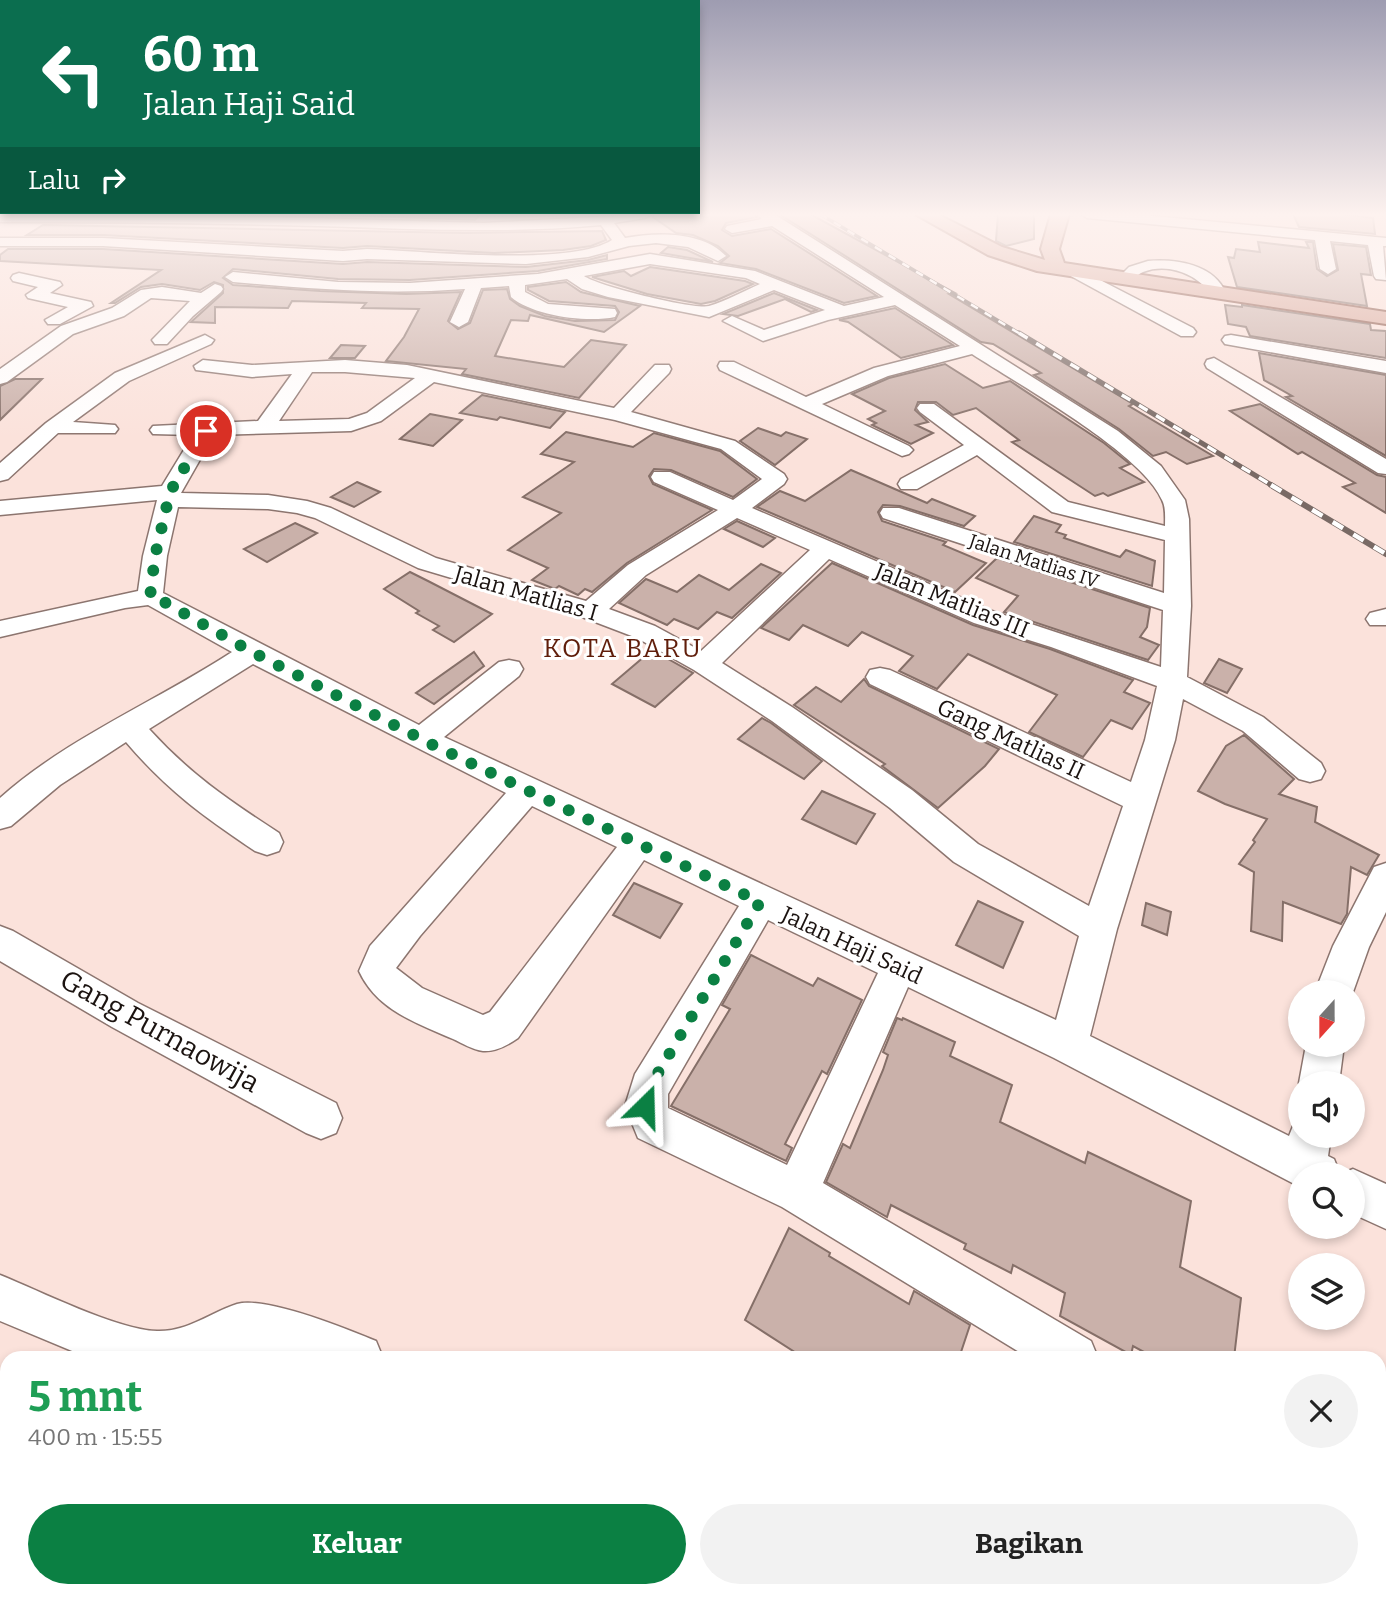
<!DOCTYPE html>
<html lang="id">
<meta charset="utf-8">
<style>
:root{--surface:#fff;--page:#f2f2f2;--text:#222;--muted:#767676;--accent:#0b8043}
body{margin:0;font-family:Bitter,serif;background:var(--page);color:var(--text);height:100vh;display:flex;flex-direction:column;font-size:26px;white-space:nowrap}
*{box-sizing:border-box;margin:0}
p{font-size:23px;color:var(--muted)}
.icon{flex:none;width:38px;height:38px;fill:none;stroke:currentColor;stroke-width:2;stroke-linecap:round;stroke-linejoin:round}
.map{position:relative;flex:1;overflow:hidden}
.side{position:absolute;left:0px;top:1351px;width:1386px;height:247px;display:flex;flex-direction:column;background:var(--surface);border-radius:21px 21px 0 0;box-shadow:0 4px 10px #0003}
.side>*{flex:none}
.hud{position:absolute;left:0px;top:0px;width:700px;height:214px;box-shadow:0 4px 10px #0003;background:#0b6e4f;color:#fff;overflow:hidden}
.needle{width:46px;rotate:201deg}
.fabs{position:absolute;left:1288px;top:980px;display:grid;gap:14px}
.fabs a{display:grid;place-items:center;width:77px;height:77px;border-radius:50%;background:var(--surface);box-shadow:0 4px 10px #0003;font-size:35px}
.pin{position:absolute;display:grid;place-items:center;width:60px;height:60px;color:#fff;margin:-30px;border:4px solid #fff;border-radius:50%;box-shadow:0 2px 7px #0007}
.me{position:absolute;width:77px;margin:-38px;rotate:22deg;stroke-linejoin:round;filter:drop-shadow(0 0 5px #0008)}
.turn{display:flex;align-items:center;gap:24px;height:147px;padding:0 28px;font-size:32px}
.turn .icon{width:91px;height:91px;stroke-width:2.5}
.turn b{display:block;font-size:49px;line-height:60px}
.then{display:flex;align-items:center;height:66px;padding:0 28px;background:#0003;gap:14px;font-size:26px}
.round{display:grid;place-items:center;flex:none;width:74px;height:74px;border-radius:37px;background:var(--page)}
.headline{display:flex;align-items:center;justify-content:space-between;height:119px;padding:0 28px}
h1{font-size:42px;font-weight:700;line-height:52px;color:#1e9e55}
.primary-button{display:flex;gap:14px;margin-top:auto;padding:14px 28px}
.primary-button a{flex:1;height:80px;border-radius:42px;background:var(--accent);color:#fff;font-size:28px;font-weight:700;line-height:80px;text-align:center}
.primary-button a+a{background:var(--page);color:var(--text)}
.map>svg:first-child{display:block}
.building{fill:#cab1aa;stroke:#856f68;stroke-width:2}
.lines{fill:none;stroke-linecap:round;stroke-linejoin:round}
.minor-casing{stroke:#8c756f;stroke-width:3}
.major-casing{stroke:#865041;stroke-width:4}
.minor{fill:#fff;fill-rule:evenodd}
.major{fill:#d9aa9d;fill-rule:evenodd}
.rail-far2-casing{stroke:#796a65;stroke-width:3.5}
.rail-far1-casing{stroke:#796a65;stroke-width:5}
.rail-casing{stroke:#796a65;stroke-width:6}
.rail-far2{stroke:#fff;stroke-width:2.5;stroke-dasharray:8;stroke-linecap:butt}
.rail-far1{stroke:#fff;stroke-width:3.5;stroke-dasharray:10;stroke-linecap:butt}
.rail{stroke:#fff;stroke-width:4.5;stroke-dasharray:12;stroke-linecap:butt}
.route{stroke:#0b8043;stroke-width:12;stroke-dasharray:0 21.6}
.labels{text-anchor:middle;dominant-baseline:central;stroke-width:6;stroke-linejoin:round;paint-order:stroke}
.far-street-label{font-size:19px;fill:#1b1310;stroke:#fff}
.street-label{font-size:23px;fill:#1b1310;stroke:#fff}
.quarter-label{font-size:26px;letter-spacing:2px;fill:#601e0b;stroke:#fff}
.near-street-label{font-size:28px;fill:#1b1310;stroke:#fff}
</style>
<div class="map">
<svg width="1386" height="1597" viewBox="0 0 1386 1597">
<rect width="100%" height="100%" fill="#fbe2db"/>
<!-- building -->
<g class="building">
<path d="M315,214H480L475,220Z"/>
<path d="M654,214H754L757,217L726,223L722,230L732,236L771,229L877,296L844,303L756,269L720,263L729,256L718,246L693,235L676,233L653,217Z"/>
<path d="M779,214H810L955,293L949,294L1133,404L1129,406L1213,456L1187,464L1166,452L1153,456L1119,429L1034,375L1041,373L993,344L981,342Z"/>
<path d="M998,214H1034V239L1006,246L996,241Z"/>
<path d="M1293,214H1339L1373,218L1375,234L1299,227Z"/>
<path d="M43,225L465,233L602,231L606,240L591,246L563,250L494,253L367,246L343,248L103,235H27Z"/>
<path d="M1258,242L1309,248L1306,242H1313L1317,269L1327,276L1338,270L1333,244L1366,247L1371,275L1361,274L1367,306L1237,287L1228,257L1234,258L1236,249L1260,252Z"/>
<path d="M668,247L687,250L713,262L661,253Z"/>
<path d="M8,249H103L343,264L367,262L526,267L588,260L607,255V259L538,271L410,280L338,279L233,269L223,278L233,285L320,291L406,294L461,292L448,321L458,329L470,323L483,290L507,289L510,299L520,306L545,316L575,321L615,320L619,312L615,306L549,301L528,290V287L566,282L581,292L640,306L604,332L530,315L528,321L511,320L495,356L564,367L591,340L626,345L579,398L462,374L466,369L386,361L404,337L419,309L362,308L366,303L292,301L288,308L215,307V323L191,322L223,293V285L214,282L200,290L162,284L141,287L115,303H111L161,270L0,261V255Z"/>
<path d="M650,267L745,281L753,284L715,301L701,304L647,294L592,277L624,271L631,276Z"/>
<path d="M774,293L817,310L811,312L785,299L738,316L723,314Z"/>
<path d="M1225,305L1242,307V305L1370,324L1371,330L1386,331V358L1250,336L1246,327L1228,324Z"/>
<path d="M895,308L953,345L901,358L848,322L839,320Z"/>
<path d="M341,345L365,346L355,358H330Z"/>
<path d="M1259,353L1386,375V456L1286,397L1292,396L1264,380Z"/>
<path d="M945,364L983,388L1010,381L1104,443L1130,464L1120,468L1144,482L1108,496L1103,493L1095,496L1012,442L1019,440L976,408L953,415L936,402H918L915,410L928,422L916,425L933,433L911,444L872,425L876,423L868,419L885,411L852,394L889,378Z"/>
<path d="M15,379H42L0,420V386Z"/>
<path d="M482,395L565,412L550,428L500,417L497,420L460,413Z"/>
<path d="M1260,404L1377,475L1386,477V513L1343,487L1355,483L1302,452L1298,454L1230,411Z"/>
<path d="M430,414L462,420L433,446L400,439Z"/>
<path d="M758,428L781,436L786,432L807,439L775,465L740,441Z"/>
<path d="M566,432L633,447L654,433L720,451L757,479L733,497L671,470L654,469L649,476L653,484L712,510L627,563L592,592L585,589L578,595L559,586L555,589L532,580L548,568L508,550L561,513L523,497L574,462L541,454Z"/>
<path d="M851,470L927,503L932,499L975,516L964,526L900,506L883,505L878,512L882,521L946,542L943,545L986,563L955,592L757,507L780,491L805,501Z"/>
<path d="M357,482L380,492L354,507L331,497Z"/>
<path d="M1034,516L1061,525L1056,532L1066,535L1064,538L1120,557L1126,550L1155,561L1152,586L1014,542Z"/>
<path d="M737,521L775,538L763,547L724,529Z"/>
<path d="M295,523L317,533L267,562L244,549Z"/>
<path d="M997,558L1150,608L1147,627L1140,637L1159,645L1148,660L1004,612L1018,596L976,578Z"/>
<path d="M832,563L973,625L1050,649L1133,680L1124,692L1150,703L1132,729L1111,720L1083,757L1029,732L1057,695L968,654L937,689L899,671L913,656L862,632L848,646L803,625L789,640L761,628Z"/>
<path d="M761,564L781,573L732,618L717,612L698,629L674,619L667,625L619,603L646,579L677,592L699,575L729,590Z"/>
<path d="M410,572L428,581L492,614L454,642L433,630L439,626L416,613L419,611L384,589Z"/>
<path d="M652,650L693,673L655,707L612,684Z"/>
<path d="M474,652L484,666L434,704L416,693Z"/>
<path d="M1219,659L1242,669L1227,693L1204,683Z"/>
<path d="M864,679L869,686L999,749L985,766L938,808L882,766L885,764L794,705L816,687L841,702Z"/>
<path d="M762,718L771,723L822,761L804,779L738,739Z"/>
<path d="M1244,735L1294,779L1279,794L1317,807L1315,822L1379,855L1367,875L1351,867L1347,914L1341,924L1283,902L1282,941L1251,931L1254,872L1239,864L1255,842L1253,840L1267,819L1225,804L1198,791L1226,746Z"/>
<path d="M822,791L875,814L856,844L802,819Z"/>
<path d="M634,883L682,904L660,938L613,915Z"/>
<path d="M978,901L1023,922L1003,968L956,945Z"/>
<path d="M1146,903L1171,912L1167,935L1142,925Z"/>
<path d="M751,955L813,986L818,978L862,1000L827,1074L822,1071L785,1144L792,1148L786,1161L671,1106L730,1009L722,1005Z"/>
<path d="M897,1018L902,1020L903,1018L955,1042L950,1056L1012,1085L1000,1122L1085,1163L1088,1152L1191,1201L1180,1267L1241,1298L1234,1358H1155L1133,1346L1131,1355L1060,1316L1065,1293L1013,1265L1011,1273L964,1249L966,1244L891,1205L887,1217L826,1182L843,1144L850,1148L883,1070L888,1055L883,1052Z"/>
<path d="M789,1228L830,1253L829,1256L909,1304L914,1291L970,1325L959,1358H804L745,1320Z"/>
</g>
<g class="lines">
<!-- minor casing -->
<g class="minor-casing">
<g id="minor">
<path d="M0,214L202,215L484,223L652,214L645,218L614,223L625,238C656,232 703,231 726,256L718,261L688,247L656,243L629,246L588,257L526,264L367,259L343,261L103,246H0V238H103L343,251L367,249C421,251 570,267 612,240L601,225C507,234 413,229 319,226C213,223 106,222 0,222Z"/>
<path d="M757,214H774L1118,431L1161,466L1185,500L1189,519L1191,606L1187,677L1263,717L1321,763L1325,771L1321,779L1310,782L1299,779L1243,731L1183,699L1175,740L1117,929L1090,1036L1289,1136L1295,1121L1300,1119V1136H1331L1328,1156L1334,1159L1340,1174H1300V1187L1054,1058L908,987L823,1183L1091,1341L1098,1358H1029L782,1207L638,1138L625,1106L635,1074L739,906L644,860L518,1038C508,1045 496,1052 483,1051C473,1050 462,1043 453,1039C416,1023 377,1010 359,971L370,946L506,793L253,664L149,729C190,774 228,800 279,833L283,842L279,851L267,855L255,851C203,816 168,791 126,742L60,785L11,826L0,829V798C67,738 157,701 232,652L148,605L125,608L0,637V621L138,591L143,556L157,500L0,515V501L162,486L193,435L153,434L150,430L153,426L258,421L292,374L252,377L196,370L194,366L203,360L252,365L345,360L407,365L614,408L655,365H669L671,369L669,373L631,412L735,441L784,474L787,479L784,484L752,508L992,611L1161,667L1163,610L883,518L880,513L883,508H899L1164,593L1165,540L1052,512L977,455L917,489H901L898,484L901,479L964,445L920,412L917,408L920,404H934L1068,502L1165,526C1165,518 1166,507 1162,500C1142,453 1018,384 972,354L888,376L822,404L909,446L913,450L909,454L902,456L720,370L718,366L720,362H734L806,397L874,368L960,346L895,305L828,320L763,341L723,321L732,316L764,330L825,310L774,290L709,317L608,297L582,289L567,279L525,285V292L548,304L615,309L617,313L615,317C587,323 533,316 511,297L509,286L481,288L468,322L459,327L450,322L465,289C386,295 311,289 233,282L225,277L233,272L338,282L410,283L538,274L650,254L755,271L844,306L884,297L772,226L732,233L725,229L727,226L762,219ZM650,264L746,278L760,284C744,291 726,301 709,306C694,310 598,286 584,276ZM312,372H345L415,378L367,413L349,419L279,421ZM434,382L615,420L721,449L762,479L733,500L670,472H654L651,477L654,482L718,510L628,565L586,601L436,558L331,508L307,501L268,495L181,493L214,435L351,431L381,421ZM178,507L268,509L297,513L315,518L418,568L582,617L637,638L694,670L772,721L890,808L954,862L1079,936L1056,1020L444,737L519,676L523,669L519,662L509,660L499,662L419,725L163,593L167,556ZM737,518L810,550L701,651L655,626L609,609L646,575ZM829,559L974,623L1051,647L1157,686L1145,740L1131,782L890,670L880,668L870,670L866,677L870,684L1123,806L1089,906L978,844L912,790L792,707L722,663ZM532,806L617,847L490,1012L483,1015L422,988L396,968L420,936ZM768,920L878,973L787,1165L668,1108V1094Z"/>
<path d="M1080,214H1132L1386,238V246H1383L1386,280L1376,279L1374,276L1368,245L1330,241L1336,269L1328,274L1320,269L1315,240L1087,218Z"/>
<path d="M1148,261C1177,259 1213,264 1226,293L1218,298L1212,296C1199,275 1169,262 1143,272C1136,275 1133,282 1125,284L1117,279L1129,267Z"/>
<path d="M1075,267L1193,328L1196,332L1193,336H1181L1069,275L1067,272Z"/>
<path d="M19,273L60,282L62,285L50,293L91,302L93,306L60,324H48L45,320L68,307L28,298L26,295L38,287L13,281L11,278L13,275Z"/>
<path d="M215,284L221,286L223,289L221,292L193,316L167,344H155L152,340L190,301L151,298L124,316L73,334L7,382L0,384V369L61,326L112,308L141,290L162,287L201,293Z"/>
<path d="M205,335L214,340L211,344L129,381L73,422L115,425L118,429L115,433H58L8,479L0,481V463L46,423L115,373Z"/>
<path d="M1231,335L1386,361V373L1225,344L1222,340L1225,336Z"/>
<path d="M1214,358L1386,459V474L1378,473L1207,368L1205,364L1207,360Z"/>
<path d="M1386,609V625H1370L1366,619L1370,613Z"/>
<path d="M1386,863V912L1369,947L1353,992H1315L1333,946L1374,867Z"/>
<path d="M0,926L13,931L138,1003L336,1103L342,1118L336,1133L321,1139L306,1133L112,1027L0,961Z"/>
<path d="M1306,1045H1344L1339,1083H1300V1086L1299,1083Z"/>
<path d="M1353,1169L1386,1184V1229L1353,1214V1174H1341Z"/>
<path d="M0,1275C40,1291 117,1330 157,1331C188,1332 209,1313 237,1304C266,1296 347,1329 376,1341L383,1358C353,1358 320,1361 290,1358C262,1355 257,1344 227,1358H89L0,1321Z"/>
<path d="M1379,1514L1386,1517V1572L1379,1569Z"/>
<path d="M53,1591H110L107,1597H50Z"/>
<path d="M373,1591H429L426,1597H370Z"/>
<path d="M774,1591H834L837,1597H777Z"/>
</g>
</g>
<!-- major casing -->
<g class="major-casing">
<path id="major" d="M915,214H937L1002,247L1045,260L1041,249L1051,214H1069L1059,249L1064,263L1386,312V324L1037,271L988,255Z"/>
</g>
<!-- minor -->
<use href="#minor" class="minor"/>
<!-- major -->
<use href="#major" class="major"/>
<!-- rail-far2 casing -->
<g class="rail-far2-casing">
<path id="rail-far2" d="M820,214L1022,335"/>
</g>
<!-- rail-far1 casing -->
<g class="rail-far1-casing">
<path id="rail-far1" d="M1019,333L1273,486"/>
</g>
<!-- rail casing -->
<g class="rail-casing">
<path id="rail" d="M1271,485L1386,554"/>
</g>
<!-- rail-far2 -->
<use href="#rail-far2" class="rail-far2"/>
<!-- rail-far1 -->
<use href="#rail-far1" class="rail-far1"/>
<!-- rail -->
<use href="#rail" class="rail"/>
</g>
<!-- sky -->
<linearGradient id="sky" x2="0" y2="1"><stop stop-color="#9e9cb1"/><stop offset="0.49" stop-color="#fdf2ef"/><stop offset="1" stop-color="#fdf2ef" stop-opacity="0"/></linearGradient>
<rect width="1386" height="438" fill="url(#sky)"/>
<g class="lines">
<!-- route -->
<path class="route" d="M206,431L170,492L155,556L150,597L164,602L252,652L433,745L760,902L649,1088L645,1106"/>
</g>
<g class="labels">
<!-- far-street labels -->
<g class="far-street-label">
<text transform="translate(1034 561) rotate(18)">Jalan Matlias IV</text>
</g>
<!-- street labels -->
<g class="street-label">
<text transform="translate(526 593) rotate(16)">Jalan Matlias I</text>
<text transform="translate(952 600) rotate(22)">Jalan Matlias III</text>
<text transform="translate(1011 739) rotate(25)">Gang Matlias II</text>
<text transform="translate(852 945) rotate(25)">Jalan Haji Said</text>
</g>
<!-- quarter labels -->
<g class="quarter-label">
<text x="623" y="648">KOTA BARU</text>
</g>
<!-- near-street labels -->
<g class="near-street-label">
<text transform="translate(160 1031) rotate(29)">Gang Purnaowija</text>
</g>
</g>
</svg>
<div class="fabs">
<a><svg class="needle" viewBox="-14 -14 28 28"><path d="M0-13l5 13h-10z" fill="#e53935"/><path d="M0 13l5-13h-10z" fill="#767676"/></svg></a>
<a><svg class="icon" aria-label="sound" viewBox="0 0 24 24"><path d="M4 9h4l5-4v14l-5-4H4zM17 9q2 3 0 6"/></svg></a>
<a><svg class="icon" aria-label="search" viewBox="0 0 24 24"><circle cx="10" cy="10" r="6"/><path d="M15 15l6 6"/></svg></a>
<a><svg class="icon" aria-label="layers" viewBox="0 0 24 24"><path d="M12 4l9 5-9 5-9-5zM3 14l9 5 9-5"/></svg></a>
</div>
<div class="pin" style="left:206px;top:431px;background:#d93025"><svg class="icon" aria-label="arrive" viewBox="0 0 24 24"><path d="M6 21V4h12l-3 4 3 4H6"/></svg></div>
<svg class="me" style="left:645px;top:1106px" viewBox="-20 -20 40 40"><path d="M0-17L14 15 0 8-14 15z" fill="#0b8043" stroke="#fff" stroke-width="4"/></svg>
<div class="hud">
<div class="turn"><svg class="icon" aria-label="left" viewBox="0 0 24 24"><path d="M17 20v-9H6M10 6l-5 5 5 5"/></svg><div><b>60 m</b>Jalan Haji Said</div></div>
<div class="then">Lalu<svg class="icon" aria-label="right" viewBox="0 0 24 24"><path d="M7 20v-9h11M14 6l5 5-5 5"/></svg></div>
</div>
<section class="side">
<div class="headline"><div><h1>5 mnt</h1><p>400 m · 15:55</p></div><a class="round"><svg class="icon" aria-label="close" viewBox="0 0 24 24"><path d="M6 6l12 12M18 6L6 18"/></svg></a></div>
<div class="primary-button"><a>Keluar</a><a>Bagikan</a></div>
</section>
</div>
